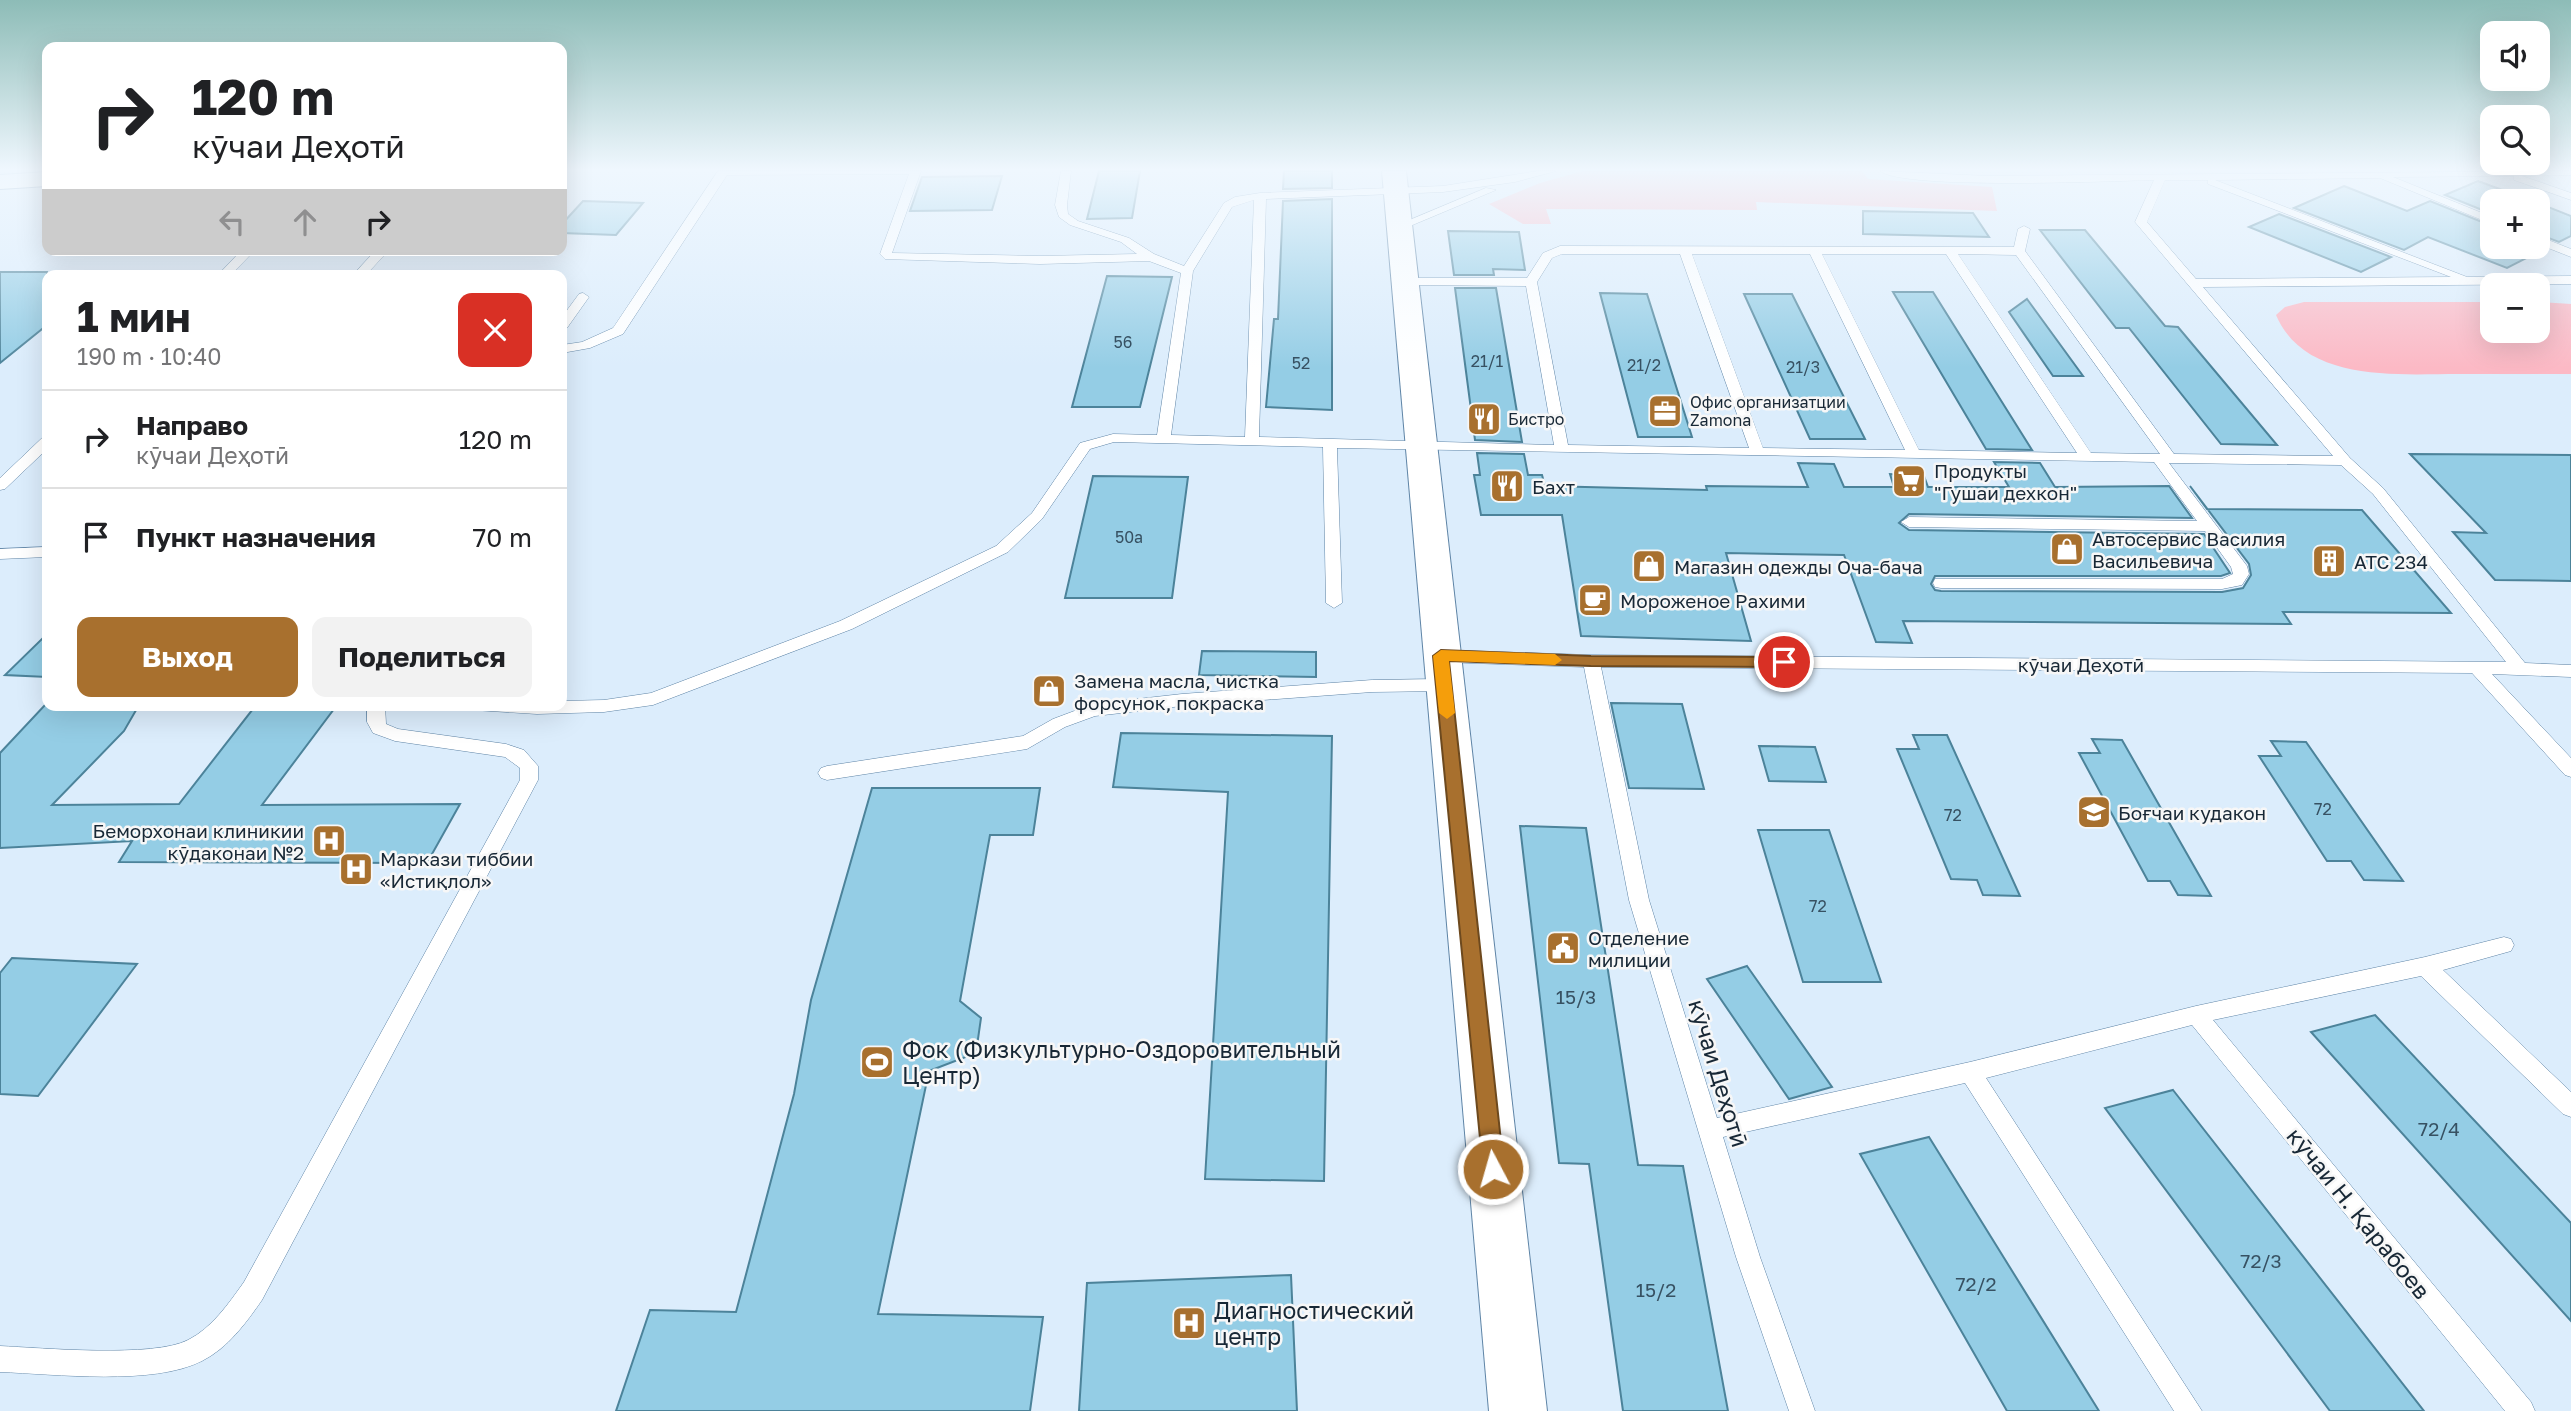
<!DOCTYPE html>
<html lang="ru">
<meta charset="utf-8">
<style>
:root{--surface:#fff;--page:#f2f2f2;--text:#202124;--muted:#757577;--line:#e0e0e0;--accent:#a8702e}
body{margin:0;font-family:"Golos Text",sans-serif;background:var(--page);color:var(--text);height:100vh;display:flex;flex-direction:column;font-size:26px;white-space:nowrap}
*{box-sizing:border-box;margin:0}
p{font-size:23px;color:var(--muted)}
.icon{flex:none;width:38px;height:38px;fill:none;stroke:currentColor;stroke-width:2;stroke-linecap:round;stroke-linejoin:round}
.map{position:relative;flex:1;overflow:hidden}
.panel{position:absolute;left:42px;top:270px;width:525px;height:441px;display:flex;flex-direction:column;background:var(--surface);border-radius:14px;box-shadow:0 7px 28px #0002}
.panel>*{flex:none}
.banner{position:absolute;left:42px;top:42px;width:525px;height:214px;border-radius:14px;box-shadow:0 7px 28px #0002;background:#fff;color:var(--text);overflow:hidden}
.buttons{position:absolute;left:2480px;top:21px;display:grid;gap:14px}
.buttons a{display:grid;place-items:center;width:70px;height:70px;border-radius:14px;background:var(--surface);box-shadow:0 7px 28px #0002;font-size:35px}
.pin{position:absolute;display:grid;place-items:center;width:60px;height:60px;color:#fff;margin:-30px;border:4px solid #fff;border-radius:50%;box-shadow:0 2px 7px #0007}
.me{position:absolute;width:77px;margin:-38px;rotate:354deg;stroke-linejoin:round;filter:drop-shadow(0 0 5px #0008)}
.turn{display:flex;align-items:center;gap:24px;height:147px;padding:0 35px;font-size:32px}
.turn .icon{width:91px;height:91px;stroke-width:2.5}
.turn b{display:block;font-size:49px;line-height:60px}
.lanes{display:flex;align-items:center;height:66px;padding:0 35px;background:#0003;justify-content:center;gap:35px;direction:ltr}
.lanes .off{opacity:.35}
.round{display:grid;place-items:center;flex:none;width:74px;height:74px;border-radius:14px;background:var(--page)}
.overview{display:flex;align-items:center;justify-content:space-between;height:119px;padding:0 35px}
h1{font-size:42px;font-weight:700;line-height:52px}
.primary-button{display:flex;gap:14px;margin-top:auto;padding:14px 35px}
.primary-button a{flex:1;height:80px;border-radius:14px;background:var(--accent);color:#fff;font-size:28px;font-weight:700;line-height:80px;text-align:center}
.primary-button a+a{background:var(--page);color:var(--text)}
ul{padding:0;list-style:none}
li{display:flex;align-items:center;gap:21px;height:98px;padding:0 35px;border-top:2px solid var(--line)}
li div{flex:1}
li b{display:block;font-size:26px}
li em{font-style:normal}
.map>svg:first-child{display:block}
.green{fill:#fcb9c5}
.building{fill:#94cde5;stroke:#4c839a;stroke-width:2}
.lines{fill:none;stroke-linecap:round;stroke-linejoin:round}
.lane-casing{stroke:#5e84a6;stroke-width:1}
.secondary-casing{stroke:#5e84a6;stroke-width:2}
.lane{fill:#fff;fill-rule:evenodd}
.secondary{fill:#fff;fill-rule:evenodd}
.route{fill:#a8702e;stroke:#6d491e;stroke-width:2}
.slow{fill:#f59e0b}
.labels{text-anchor:middle;dominant-baseline:central;stroke-width:5;stroke-linejoin:round;paint-order:stroke}
.number-label{font-size:16px;fill:#375162}
.far-poi-label{font-size:16px;fill:#182836;stroke:#f7f7f7;text-anchor:start}
.poi-label{font-size:19px;fill:#182836;stroke:#f7f7f7;text-anchor:start}
.street-label{font-size:19px;fill:#182836;stroke:#f7f7f7}
.near-number-label{font-size:19px;fill:#375162}
.near-poi-label{font-size:23px;fill:#182836;stroke:#f7f7f7;text-anchor:start}
.near-street-label{font-size:23px;fill:#182836;stroke:#f7f7f7}
</style>
<div class="map">
<svg width="2571" height="1411" viewBox="0 0 2571 1411">
<rect width="100%" height="100%" fill="#dcedfc"/>
<!-- green -->
<g class="green">
<path d="M1583,171H1862L1868,179L1992,187L1997,211L1756,202L1757,210L1546,209L1551,224H1523L1489,204L1540,183Z"/>
<path d="M2304,302H2492V331H2538V302L2571,304V374C2533,374 2496,374 2458,374C2397,374 2305,383 2276,315L2285,307Z"/>
</g>
<!-- building -->
<g class="building">
<path d="M1099,171H1140L1132,218L1087,219Z"/>
<path d="M1284,171H1332V188L1283,189Z"/>
<path d="M1002,176L992,210L910,211L922,177Z"/>
<path d="M2478,181L2532,201H2492V214L2445,195Z"/>
<path d="M2344,186L2407,211L2430,201L2492,226V247H2538L2544,249L2507,268L2428,237L2404,250L2294,208Z"/>
<path d="M1332,199V410L1266,407L1274,319H1278L1283,201Z"/>
<path d="M583,201L643,203L616,235L562,233V224Z"/>
<path d="M2538,203L2571,216V236L2559,242L2538,234Z"/>
<path d="M1863,211L1973,213L1989,237L1863,234Z"/>
<path d="M2279,214L2391,257L2361,272L2249,227Z"/>
<path d="M2040,230H2085L2165,326L2178,327L2277,445L2221,444L2129,328H2116Z"/>
<path d="M1448,231L1519,232L1525,270L1493,269L1494,275H1454Z"/>
<path d="M0,272H47V325L0,363Z"/>
<path d="M1107,276L1172,277L1140,407H1072Z"/>
<path d="M1455,288H1496L1522,442L1475,440Z"/>
<path d="M1893,292H1933L2032,450L1986,449Z"/>
<path d="M1600,293L1647,294L1692,437H1638Z"/>
<path d="M1744,294H1792L1865,439H1810Z"/>
<path d="M2027,299L2083,376H2053L2009,312Z"/>
<path d="M1477,453L1524,454L1528,475H1542L1545,486L1707,490L1706,486L1808,487L1798,463L1834,464L1844,487H1894L1890,474L1924,476L1928,487H2009L1994,462L2040,463L2055,487L2169,486L2192,518L1909,514L1899,523L1909,530L2204,534L2230,573L2221,576H1935L1931,584L1935,590L1941,591L2222,592L2243,588L2251,575L2249,564L2190,486L2207,509L2362,510L2451,613L2283,612L2291,624L1903,621L1912,643L1876,642L1844,555L1726,553L1751,641L1581,636L1562,515H1481L1474,475H1480Z"/>
<path d="M2410,454L2571,455V581L2495,580L2453,532L2486,533Z"/>
<path d="M1093,476L1188,477L1172,598H1065Z"/>
<path d="M47,634V677L5,675Z"/>
<path d="M1202,651L1316,652V677L1199,675Z"/>
<path d="M1611,703L1682,704L1704,789L1629,788Z"/>
<path d="M45,705H139L124,731L52,805L179,804L256,705H337L262,805L460,804L427,863L119,862L132,841L0,848V753Z"/>
<path d="M1121,733L1332,736L1324,1181L1205,1179L1228,792L1113,787Z"/>
<path d="M1913,735H1947L2020,896L1983,895L1977,880L1951,879L1897,749H1919Z"/>
<path d="M2092,739L2122,740L2211,896L2178,895L2170,881H2148L2079,753H2100Z"/>
<path d="M2271,741L2306,742L2403,881L2364,880L2351,861H2327L2259,756H2281Z"/>
<path d="M1759,746L1815,747L1826,782L1769,781Z"/>
<path d="M872,788H1040L1033,835H990L960,1001L981,1018L976,1053L929,1071L878,1314L1043,1317L1030,1411H616L650,1310L736,1312L794,1094L811,1000Z"/>
<path d="M1520,826L1586,828L1638,1165L1683,1166L1728,1411H1623L1589,1164L1559,1163Z"/>
<path d="M1758,830H1829L1881,982H1803Z"/>
<path d="M12,958L137,964L38,1096L0,1094V973Z"/>
<path d="M1747,966L1832,1087L1789,1099L1707,979Z"/>
<path d="M2375,1015L2571,1223V1321L2311,1032Z"/>
<path d="M2173,1090L2424,1411H2330L2105,1108Z"/>
<path d="M1929,1137L2099,1411H2007L1860,1154Z"/>
<path d="M1291,1275L1297,1411H1079L1087,1283Z"/>
</g>
<g class="lines">
<!-- lane casing -->
<g class="lane-casing">
<g id="lane">
<path d="M718,171H921L892,253L1040,256L1137,254L1121,242L1070,225L1059,217L1055,205L1061,171H1071L1067,205L1068,214L1078,221L1129,238L1154,254L1184,266L1224,203L1235,197L1260,193L1443,186L1538,171H1556L1515,182L1443,192L1266,199L1259,437L1554,445L1526,286L1405,285L1401,284V278H1527L1543,253L1560,246L2014,247L2018,229L2024,226L2030,229L2025,251L2174,454L2333,456L2135,222L2154,180C2110,181 1905,190 1880,171L1988,176L2571,171V175L2522,176L2571,193V200L2514,180V176L2393,177L2492,217V224L2380,178L2215,180L2467,277L2571,276V284L2203,287L2350,458L2383,488L2525,663L2571,665V677L2492,674L2571,758V777L2565,775L2472,673L1601,667L1649,900L1717,1118L1970,1062L2196,1006L2425,957L2504,937L2511,939L2514,945L2511,951L2443,970L2571,1092V1117L2563,1114L2421,976L2213,1020L2531,1402L2535,1411H2505L2192,1025L1986,1078L2202,1411H2174L1965,1083L1723,1137L1760,1257L1815,1411H1789L1736,1257L1629,900L1584,667L1441,662L1433,656L1441,650L1591,655L2506,662L2373,494L2341,465L2169,463L2247,566L2249,574L2242,585L2222,589L1941,588L1935,587L1933,583L1935,579H2222L2233,574L2231,567L2205,531L1909,527L1901,522L1909,517L2197,521L2154,462L1337,448L1342,603L1334,608L1326,603L1323,447L1114,442L1090,449L1042,519L1008,552L852,629L653,705L604,712L537,714L459,709L456,705H562V701L604,700L651,693L840,621L996,546L1032,513L1080,443L1113,434L1157,435L1181,273L1149,261L1040,264L885,259L880,254L909,174L727,175L623,334L590,348L562,353V345L582,342L613,328ZM2165,180H2208V184L2451,277L2196,279L2147,222ZM1254,200L1245,437L1171,435L1193,271L1232,207ZM1562,254H1680L1749,448L1568,445L1537,282L1552,258ZM1692,254H1810L1905,450L1763,448ZM1822,254H1946L2077,453L1919,450ZM1958,254L2016,255L2160,454L2091,453Z"/>
<path d="M1486,188L1496,190L1403,229L1393,227Z"/>
<path d="M2538,236L2571,249V257L2538,244Z"/>
<path d="M242,250H255L231,275H218Z"/>
<path d="M376,250H389L366,275H353Z"/>
<path d="M583,293L589,297L567,328L562,329V317L579,294Z"/>
<path d="M47,437V449L5,489L0,490V478L42,438Z"/>
<path d="M47,547V557L0,559V549Z"/>
<path d="M1444,679L1453,685L1444,691L1372,692L1182,706L1095,716L1065,727L1027,749L827,780L821,778L818,773L821,768L827,766L1023,736L1053,719L1093,704L1182,694L1372,680Z"/>
<path d="M367,705H385L386,724L398,729L506,744L524,750L538,766V780L262,1300C246,1323 228,1348 202,1361C153,1386 55,1374 0,1372V1346C42,1348 154,1358 188,1340C212,1328 229,1303 244,1282L520,780V768L505,757L395,741L373,733L367,722Z"/>
</g>
</g>
<!-- secondary casing -->
<g class="secondary-casing">
<g id="secondary">
<path d="M1382,171H1406L1547,1411H1489Z"/>
<path d="M47,172V186L0,189V175Z"/>
</g>
</g>
<!-- lane -->
<use href="#lane" class="lane"/>
<!-- secondary -->
<use href="#secondary" class="secondary"/>
</g>
<!-- sky -->
<linearGradient id="sky" x2="0" y2="1"><stop stop-color="#8dbcb7"/><stop offset="0.46" stop-color="#eff7fe"/><stop offset="1" stop-color="#eff7fe" stop-opacity="0"/></linearGradient>
<rect width="2571" height="368" fill="url(#sky)"/>
<!-- route -->
<path class="route" d="M1441,650L1591,656L1784,657L1792,662L1784,667L1591,666L1449,661L1504,1169L1501,1176L1493,1179L1486,1176L1483,1169L1433,656Z"/>
<!-- slow -->
<path class="slow" d="M1441,650L1555,654L1562,660L1555,665L1449,661L1455,713L1447,719L1439,713L1433,656Z"/>
<!-- icons -->
<defs>
<g id="office-square" transform="scale(1.75)"><rect x="-9" y="-9" width="18" height="18" rx="4" fill="#a8702e" stroke="#f7f7f7"/><path d="M-6-3h4V-5.5h4V-3h4V5H-6ZM-1-4.5V-3h2v-1.5ZM-6 0V1H6V0Z" fill="#fff"/></g>
<g id="restaurant-square" transform="scale(1.75)"><rect x="-9" y="-9" width="18" height="18" rx="4" fill="#a8702e" stroke="#f7f7f7"/><path d="M-5-6h1v4h1v-4h1v4h1v-4h1v5L-1.5 .5V6h-2V.5L-5-1ZM5-6V6H3V1.5H1.5Q1.5-4 5-6Z" fill="#fff"/></g>
<g id="supermarket-square" transform="scale(1.75)"><rect x="-9" y="-9" width="18" height="18" rx="4" fill="#a8702e" stroke="#f7f7f7"/><path d="M-6-5.5h2.5l.6 2H6L4.5 2H-2.5L-4.4-4H-6ZM-1.5 3.2a1.3 1.3 0 1 0 .1 0ZM3 3.2a1.3 1.3 0 1 0 .1 0Z" fill="#fff"/></g>
<g id="shop-square" transform="scale(1.75)"><rect x="-9" y="-9" width="18" height="18" rx="4" fill="#a8702e" stroke="#f7f7f7"/><path d="M-5-2.5h2.3a2.7 3.5 0 0 1 5.4 0H5L5.5 6h-11ZM-1.5-2.5h3a1.5 2.3 0 0 0-3 0Z" fill="#fff"/></g>
<g id="building-square" transform="scale(1.75)"><rect x="-9" y="-9" width="18" height="18" rx="4" fill="#a8702e" stroke="#f7f7f7"/><path d="M-4-6H4V6H1V3H-1V6H-4ZM-2.5-4.3h1.7v1.8h-1.7ZM.8-4.3h1.7v1.8H.8ZM-2.5-1h1.7V.8h-1.7ZM.8-1h1.7V.8H.8Z" fill="#fff"/></g>
<g id="cafe-square" transform="scale(1.75)"><rect x="-9" y="-9" width="18" height="18" rx="4" fill="#a8702e" stroke="#f7f7f7"/><path d="M-5.5-4.5H6V0H3Q3 3.5 0 3.5H-2.5Q-5.5 3.5-5.5 0ZM3-3.2v2h1.7v-2ZM-6 4.5H4V6H-6Z" fill="#fff"/></g>
<g id="school-square" transform="scale(1.75)"><rect x="-9" y="-9" width="18" height="18" rx="4" fill="#a8702e" stroke="#f7f7f7"/><path d="M0-5L7-2L0 1L-7-2ZM-4 1L0 2.5L4 1V4Q0 6-4 4Z" fill="#fff"/></g>
<g id="hospital-square" transform="scale(1.75)"><rect x="-9" y="-9" width="18" height="18" rx="4" fill="#a8702e" stroke="#f7f7f7"/><path d="M-5-5h3v3.5h4V-5h3V5h-3V1.5h-4V5h-3Z" fill="#fff"/></g>
<g id="civic-square" transform="scale(1.75)"><rect x="-9" y="-9" width="18" height="18" rx="4" fill="#a8702e" stroke="#f7f7f7"/><path d="M-.6-6.5H3V-4.5H.6V-3L4-1V1h2V6H-6V1h2V-1L-.6-3ZM-1.2 2.5V6h2.4V2.5Z" fill="#fff"/></g>
<g id="stadium-square" transform="scale(1.75)"><rect x="-9" y="-9" width="18" height="18" rx="4" fill="#a8702e" stroke="#f7f7f7"/><path d="M0-5a6.5 5 0 1 0 0 10a6.5 5 0 1 0 0-10ZM-3.5-1.8h7v3.6h-7Z" fill="#fff"/></g>
</defs>
<g fill-rule="evenodd">
<use href="#office-square" x="1665" y="411"/>
<use href="#restaurant-square" x="1484" y="419"/>
<use href="#supermarket-square" x="1909" y="481"/>
<use href="#restaurant-square" x="1507" y="486"/>
<use href="#shop-square" x="2067" y="549"/>
<use href="#building-square" x="2329" y="561"/>
<use href="#shop-square" x="1649" y="566"/>
<use href="#cafe-square" x="1595" y="600"/>
<use href="#shop-square" x="1049" y="691"/>
<use href="#school-square" x="2094" y="812"/>
<use href="#hospital-square" x="329" y="841"/>
<use href="#hospital-square" x="356" y="869"/>
<use href="#civic-square" x="1563" y="948"/>
<use href="#stadium-square" x="877" y="1062"/>
<use href="#hospital-square" x="1189" y="1323"/>
</g>
<g class="labels">
<!-- number labels -->
<g class="number-label">
<text x="1123" y="342">56</text>
<text x="1487" y="361">21/1</text>
<text x="1301" y="363">52</text>
<text x="1644" y="365">21/2</text>
<text x="1803" y="367">21/3</text>
<text x="1129" y="537">50а</text>
<text x="2323" y="809">72</text>
<text x="1953" y="815">72</text>
<text x="1818" y="906">72</text>
</g>
<!-- far-poi labels -->
<g class="far-poi-label">
<text x="1690" y="402">Офис организатции<tspan x="1690" dy="18">Zamona</tspan></text>
<text x="1508" y="419">Бистро</text>
</g>
<!-- poi labels -->
<g class="poi-label">
<text x="1934" y="470">Продукты<tspan x="1934" dy="22">"Гушаи дехкон"</tspan></text>
<text x="1532" y="486">Бахт</text>
<text x="2092" y="538">Автосервис Василия<tspan x="2092" dy="22">Васильевича</tspan></text>
<text x="2354" y="561">АТС 234</text>
<text x="1674" y="566">Магазин одежды Оча-бача</text>
<text x="1620" y="600">Мороженое Рахими</text>
<text x="1074" y="680">Замена масла, чистка<tspan x="1074" dy="22">форсунок, покраска</tspan></text>
<text x="2118" y="812">Боғчаи кудакон</text>
<text x="304" y="830" text-anchor="end">Беморхонаи клиникии<tspan x="304" dy="22">кӯдаконаи №2</tspan></text>
<text x="380" y="858">Маркази тиббии<tspan x="380" dy="22">«Истиқлол»</tspan></text>
<text x="1588" y="937">Отделение<tspan x="1588" dy="22">милиции</tspan></text>
</g>
<!-- street labels -->
<g class="street-label">
<text x="2081" y="664">кӯчаи Деҳотӣ</text>
</g>
<!-- near-number labels -->
<g class="near-number-label">
<text x="1576" y="996">15/3</text>
<text x="2439" y="1128">72/4</text>
<text x="2261" y="1260">72/3</text>
<text x="1976" y="1283">72/2</text>
<text x="1656" y="1289">15/2</text>
</g>
<!-- near-poi labels -->
<g class="near-poi-label">
<text x="902" y="1049">Фок (Физкультурно-Оздоровительный<tspan x="902" dy="26">Центр)</tspan></text>
<text x="1214" y="1310">Диагностический<tspan x="1214" dy="26">центр</tspan></text>
</g>
<!-- near-street labels -->
<g class="near-street-label">
<text transform="translate(1719 1073) rotate(73)">кӯчаи Деҳотӣ</text>
<text transform="translate(2359 1213) rotate(51)">кӯчаи Н. Қарабоев</text>
</g>
</g>
</svg>
<div class="buttons">
<a><svg class="icon" aria-label="sound" viewBox="0 0 24 24"><path d="M4 9h4l5-4v14l-5-4H4zM17 9q2 3 0 6"/></svg></a>
<a><svg class="icon" aria-label="search" viewBox="0 0 24 24"><circle cx="10" cy="10" r="6"/><path d="M15 15l6 6"/></svg></a>
<a>+</a>
<a>−</a>
</div>
<div class="pin" style="left:1784px;top:662px;background:#d93025"><svg class="icon" aria-label="arrive" viewBox="0 0 24 24"><path d="M6 21V4h12l-3 4 3 4H6"/></svg></div>
<svg class="me" style="left:1493px;top:1169px" viewBox="-20 -20 40 40"><circle r="17" fill="#a8702e" stroke="#fff" stroke-width="3"/><path d="M0-11L8 9 0 5-8 9z" fill="#fff"/></svg>
<div class="banner">
<div class="turn"><svg class="icon" aria-label="right" viewBox="0 0 24 24"><path d="M7 20v-9h11M14 6l5 5-5 5"/></svg><div><b>120 m</b>кӯчаи Деҳотӣ</div></div>
<div class="lanes"><svg class="icon off" aria-label="left" viewBox="0 0 24 24"><path d="M17 20v-9H6M10 6l-5 5 5 5"/></svg><svg class="icon off" aria-label="ahead" viewBox="0 0 24 24"><path d="M12 20V5M6 11l6-6 6 6"/></svg><svg class="icon" aria-label="right" viewBox="0 0 24 24"><path d="M7 20v-9h11M14 6l5 5-5 5"/></svg></div>
</div>
<section class="panel">
<div class="overview"><div><h1>1 мин</h1><p>190 m · 10:40</p></div><a class="round" style="background:#d93025;color:#fff"><svg class="icon" aria-label="close" viewBox="0 0 24 24"><path d="M6 6l12 12M18 6L6 18"/></svg></a></div>
<ul>
<li><svg class="icon" aria-label="right" viewBox="0 0 24 24"><path d="M7 20v-9h11M14 6l5 5-5 5"/></svg><div><b>Направо</b><p>кӯчаи Деҳотӣ</p></div><em>120 m</em></li>
<li><svg class="icon" aria-label="arrive" viewBox="0 0 24 24"><path d="M6 21V4h12l-3 4 3 4H6"/></svg><div><b>Пункт назначения</b></div><em>70 m</em></li>
</ul>
<div class="primary-button"><a>Выход</a><a>Поделиться</a></div>
</section>
</div>
